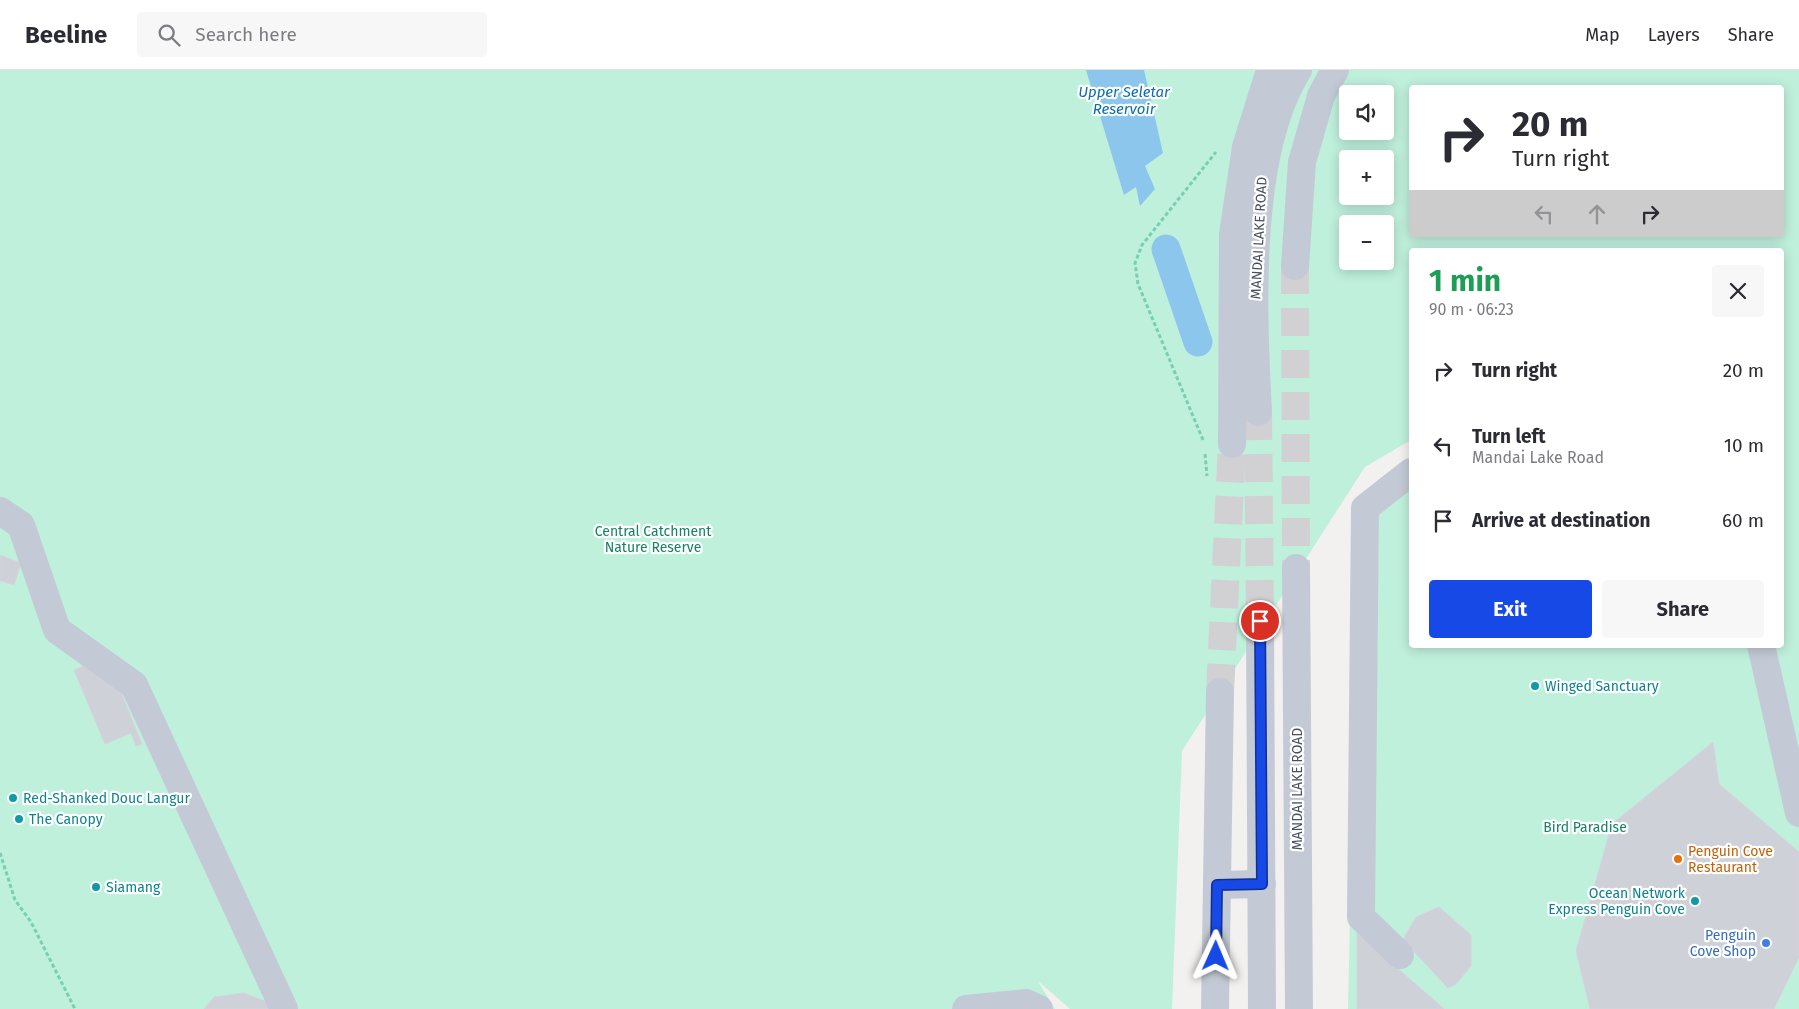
<!DOCTYPE html>
<meta charset="utf-8">
<style>
:root{--surface:#fff;--page:#f7f7f7;--text:#2b2b33;--muted:#7c7c81;--line:#e1e1e2;--accent:#1749e6}
body{margin:0;font-family:"Fira Sans",sans-serif;background:var(--page);color:var(--text);height:100vh;display:flex;flex-direction:column;font-size:19px;white-space:nowrap}
*{box-sizing:border-box;margin:0}
p{font-size:16px;color:var(--muted)}
.icon{flex:none;width:28px;height:28px;fill:none;stroke:currentColor;stroke-width:2;stroke-linecap:round;stroke-linejoin:round}
.map{position:relative;flex:1;overflow:hidden}
.details{position:absolute;left:1409px;top:178px;width:375px;height:400px;display:flex;flex-direction:column;background:var(--surface);border-radius:5px;box-shadow:0 2px 12px #0003}
.details>*{flex:none}
.hud{position:absolute;left:1409px;top:15px;width:375px;height:152px;border-radius:5px;box-shadow:0 2px 12px #0003;background:#fff;color:var(--text);overflow:hidden}
.controls{position:absolute;left:1339px;top:15px;display:grid;gap:10px}
.controls a{display:grid;place-items:center;width:55px;height:55px;border-radius:5px;background:var(--surface);box-shadow:0 2px 12px #0003;font-size:25px}
.pin{position:absolute;display:grid;place-items:center;width:42px;height:42px;color:#fff;margin:-21px;border:2px solid #fff;border-radius:50%;box-shadow:0 1px 5px #0007}
.me{position:absolute;width:55px;margin:-28px;rotate:1deg;stroke-linejoin:round;filter:drop-shadow(0 0 4px #0008)}
.turn{display:flex;align-items:center;gap:18px;height:105px;padding:0 20px;font-size:22px}
.turn .icon{width:65px;height:65px;stroke-width:2.5}
.turn b{display:block;font-size:35px;line-height:42px}
.lanes{display:flex;align-items:center;height:48px;padding:0 20px;background:#0003;justify-content:center;gap:25px;direction:ltr}
.lanes .off{opacity:.35}
.round{display:grid;place-items:center;flex:none;width:52px;height:52px;border-radius:5px;background:var(--page)}
.summary{display:flex;align-items:center;justify-content:space-between;height:85px;padding:0 20px}
h1{font-size:30px;font-weight:700;line-height:38px;color:#1e9e55}
.button{display:flex;gap:10px;margin-top:auto;padding:10px 20px}
.button a{flex:1;height:58px;border-radius:5px;background:var(--accent);color:#fff;font-size:20px;font-weight:700;line-height:58px;text-align:center}
.button a+a{background:var(--page);color:var(--text)}
ul{padding:0;list-style:none}
li{display:flex;align-items:center;gap:15px;height:75px;padding:0 20px}
li div{flex:1}
li b{display:block;font-size:19px}
li em{font-style:normal}
header{display:flex;align-items:center;gap:30px;box-sizing:border-box;height:70px;padding:0 25px;background:var(--surface);border-bottom:1px solid var(--line)}
header strong{font-size:24px}
nav{display:flex;gap:28px;margin-inline-start:auto;font-size:18px}
.search{width:350px;height:45px;background:var(--page);display:flex;align-items:center;gap:12px;box-sizing:border-box;padding:0 18px;border-radius:5px;color:var(--muted);font-size:19px}
.map>svg:first-child{display:block}
.green{fill:#bff0dc;fill-rule:evenodd}
.water{fill:#8cc6ed}
.lines{fill:none;stroke-linecap:round;stroke-linejoin:round}
.canal{stroke:#8cc6ed;stroke-width:29}
.building{fill:#cfd1d8;stroke:#d4d5dc}
.minor-tunnel{stroke:#d1d1d3;stroke-width:28;stroke-dasharray:28 14;stroke-linecap:butt}
.path{stroke:#77cfb4;stroke-width:3;stroke-dasharray:4 2.5;stroke-linecap:butt}
.minor{stroke:#c4cad5;stroke-width:28}
.route-casing{stroke:#0f2f96;stroke-width:12}
.route{stroke:#1749e6;stroke-width:9}
.culture-dot{fill:#0f9aa8;stroke:#fff;stroke-width:2}
.food-dot{fill:#e8710a;stroke:#fff;stroke-width:2}
.shop-dot{fill:#3f7fe0;stroke:#fff;stroke-width:2}
.labels{text-anchor:middle;dominant-baseline:central;stroke-width:4.5;stroke-linejoin:round;paint-order:stroke}
.street-label{font-size:14px;fill:#484f5e;stroke:#fff}
.park-label{font-size:14px;fill:#168261;stroke:#fff}
.culture-label{font-size:14px;fill:#0d838f;stroke:#fff;text-anchor:start}
.food-label{font-size:14px;fill:#c56008;stroke:#fff;text-anchor:start}
.shop-label{font-size:14px;fill:#366cbe;stroke:#fff;text-anchor:end}
.water-label{font-size:15px;font-style:italic;fill:#0b6cae;stroke:#fff}
</style>
<header>
<strong>Beeline</strong>
<div class="search"><svg class="icon" aria-label="search" viewBox="0 0 24 24"><circle cx="10" cy="10" r="6"/><path d="M15 15l6 6"/></svg>Search here</div>
<nav><a>Map</a><a>Layers</a><a>Share</a></nav>
</header>
<div class="map">
<svg width="1799" height="939" viewBox="0 0 1799 939">
<rect width="100%" height="100%" fill="#f3f1f0"/>
<!-- green -->
<path class="green" d="M0,0H1799V939H1348L1359,429L1411,389V575H1781V180H1411V370L1365,397L1182,681L1172,939H1070L1038,911L1055,939H0ZM1411,18H1781V165H1411ZM1348,24H1385V61H1348ZM1348,89H1385V126H1348ZM1348,154H1385V191H1348Z"/>
<!-- water -->
<path class="water" d="M1086,0H1144L1163,83L1145,96L1155,119L1140,136L1136,117L1124,125Z"/>
<g class="lines">
<!-- canal -->
<path class="canal" d="M1166,179L1198,272"/>
</g>
<!-- building -->
<g class="building">
<path d="M0,485L21,493L14,515L0,511Z"/>
<path d="M83,596L118,615L142,674L136,676L131,663L105,674L74,600Z"/>
<path d="M1713,672L1719,714L1799,782V887L1774,939H1590L1576,881L1612,754Z"/>
<path d="M1439,837L1471,865V896L1455,915L1448,918L1403,870L1416,847Z"/>
<path d="M1357,863L1443,938L1444,939H1357Z"/>
<path d="M244,923L275,935L276,939H204L214,927Z"/>
</g>
<g class="lines">
<!-- minor-tunnel -->
<g class="minor-tunnel">
<path d="M1295,196L1296,498"/>
<path d="M1258,342L1260,551"/>
<path d="M1220,622L1232,374"/>
</g>
<!-- path -->
<g class="path">
<path d="M1203,370L1138,214L1135,193L1142,175L1216,82"/>
<path d="M1205,384L1207,406"/>
<path d="M0,783L15,830L31,852L75,939"/>
</g>
<!-- minor -->
<g class="minor">
<path d="M1295,196L1302,92L1321,26L1335,0"/>
<path d="M1258,342C1253,244 1245,85 1298,0"/>
<path d="M1232,374L1233,164L1246,77L1270,0"/>
<path d="M0,441L21,455L57,560L134,615L284,939"/>
<path d="M1296,498L1299,939"/>
<path d="M1260,551L1262,939"/>
<path d="M1761,575L1799,743"/>
<path d="M1217,815L1262,814"/>
<path d="M1400,885L1361,847L1365,438L1411,402"/>
<path d="M966,939L1026,933L1039,939"/>
<path d="M1215,939L1220,622"/>
</g>
</g>
<g class="lines">
<!-- route casing -->
<g class="route-casing">
<path id="route" d="M1216,886L1217,815L1262,814L1260,551"/>
</g>
<!-- route -->
<use href="#route" class="route"/>
</g>
<!-- markers -->
<g class="culture-dot">
<circle cx="1535" cy="616" r="5"/>
<circle cx="13" cy="728" r="5"/>
<circle cx="19" cy="749" r="5"/>
<circle cx="96" cy="817" r="5"/>
<circle cx="1695" cy="831" r="5"/>
</g>
<circle class="food-dot" cx="1678" cy="789" r="5"/>
<circle class="shop-dot" cx="1766" cy="873" r="5"/>
<g class="labels">
<!-- street labels -->
<g class="street-label">
<text transform="translate(1259 168) rotate(-87)">MANDAI LAKE ROAD</text>
<text transform="translate(1297 719) rotate(-90)">MANDAI LAKE ROAD</text>
</g>
<!-- park labels -->
<g class="park-label">
<text x="653" y="461">Central Catchment<tspan x="653" dy="16">Nature Reserve</tspan></text>
<text x="1585" y="757">Bird Paradise</text>
</g>
<!-- culture labels -->
<g class="culture-label">
<text x="1545" y="616">Winged Sanctuary</text>
<text x="23" y="728">Red-Shanked Douc Langur</text>
<text x="29" y="749">The Canopy</text>
<text x="106" y="817">Siamang</text>
<text x="1685" y="823" text-anchor="end">Ocean Network<tspan x="1685" dy="16">Express Penguin Cove</tspan></text>
</g>
<!-- food labels -->
<g class="food-label">
<text x="1688" y="781">Penguin Cove<tspan x="1688" dy="16">Restaurant</tspan></text>
</g>
<!-- shop labels -->
<g class="shop-label">
<text x="1756" y="865">Penguin<tspan x="1756" dy="16">Cove Shop</tspan></text>
</g>
<!-- water labels -->
<g class="water-label">
<text x="1124" y="22">Upper Seletar<tspan x="1124" dy="17">Reservoir</tspan></text>
</g>
</g>
</svg>
<div class="controls">
<a><svg class="icon" aria-label="sound" viewBox="0 0 24 24"><path d="M4 9h4l5-4v14l-5-4H4zM17 9q2 3 0 6"/></svg></a>
<a>+</a>
<a>−</a>
</div>
<div class="pin" style="left:1260px;top:551px;background:#d93025"><svg class="icon" aria-label="arrive" viewBox="0 0 24 24"><path d="M6 21V4h12l-3 4 3 4H6"/></svg></div>
<svg class="me" style="left:1216px;top:886px" viewBox="-20 -20 40 40"><path d="M0-17L14 15 0 8-14 15z" fill="#1749e6" stroke="#fff" stroke-width="4"/></svg>
<div class="hud">
<div class="turn"><svg class="icon" aria-label="right" viewBox="0 0 24 24"><path d="M7 20v-9h11M14 6l5 5-5 5"/></svg><div><b>20 m</b>Turn right</div></div>
<div class="lanes"><svg class="icon off" aria-label="left" viewBox="0 0 24 24"><path d="M17 20v-9H6M10 6l-5 5 5 5"/></svg><svg class="icon off" aria-label="ahead" viewBox="0 0 24 24"><path d="M12 20V5M6 11l6-6 6 6"/></svg><svg class="icon" aria-label="right" viewBox="0 0 24 24"><path d="M7 20v-9h11M14 6l5 5-5 5"/></svg></div>
</div>
<section class="details">
<div class="summary"><div><h1>1 min</h1><p>90 m · 06:23</p></div><a class="round"><svg class="icon" aria-label="close" viewBox="0 0 24 24"><path d="M6 6l12 12M18 6L6 18"/></svg></a></div>
<ul>
<li><svg class="icon" aria-label="right" viewBox="0 0 24 24"><path d="M7 20v-9h11M14 6l5 5-5 5"/></svg><div><b>Turn right</b></div><em>20 m</em></li>
<li><svg class="icon" aria-label="left" viewBox="0 0 24 24"><path d="M17 20v-9H6M10 6l-5 5 5 5"/></svg><div><b>Turn left</b><p>Mandai Lake Road</p></div><em>10 m</em></li>
<li><svg class="icon" aria-label="arrive" viewBox="0 0 24 24"><path d="M6 21V4h12l-3 4 3 4H6"/></svg><div><b>Arrive at destination</b></div><em>60 m</em></li>
</ul>
<div class="button"><a>Exit</a><a>Share</a></div>
</section>
</div>
